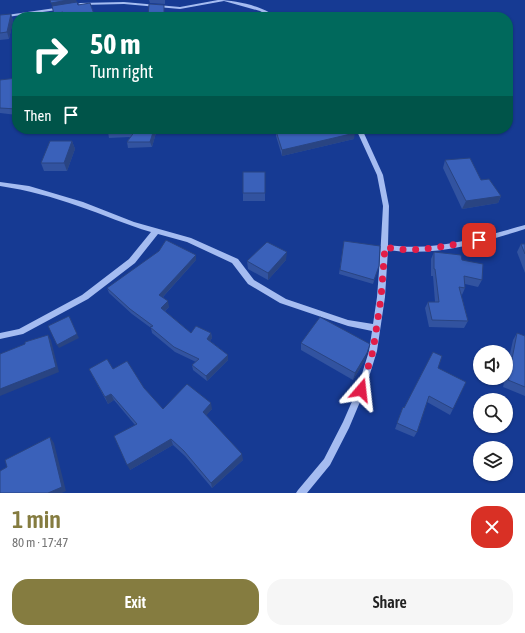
<!DOCTYPE html>
<meta charset="utf-8">
<style>
:root{--surface:#fff;--page:#f6f6f6;--text:#222;--muted:#767676;--accent:#857c40}
body{margin:0;font-family:"Asap Condensed",sans-serif;background:var(--page);color:var(--text);height:100vh;display:flex;flex-direction:column;font-size:15px;white-space:nowrap}
*{box-sizing:border-box;margin:0}
p{font-size:13px;color:var(--muted)}
.icon{flex:none;width:22px;height:22px;fill:none;stroke:currentColor;stroke-width:2;stroke-linecap:round;stroke-linejoin:round}
.map{position:relative;height:493px;overflow:hidden}
.details{display:flex;flex-direction:column;background:var(--surface);flex:1}
.details>*{flex:none}
.banner{position:absolute;left:12px;top:12px;width:501px;height:122px;border-radius:16px;box-shadow:0 1px 3px #0004;background:#00695c;color:#fff;overflow:hidden}
.buttons{position:absolute;left:473px;top:345px;display:grid;gap:8px}
.buttons a{display:grid;place-items:center;width:40px;height:40px;border-radius:50%;background:var(--surface);box-shadow:0 1px 3px #0004;font-size:20px}
.pin{position:absolute;display:grid;place-items:center;width:34px;height:34px;color:#fff;margin:-17px;border-radius:8px;box-shadow:0 2px 6px #0006}
.me{position:absolute;width:44px;margin:-22px;rotate:17deg;stroke-linejoin:round;filter:drop-shadow(0 0 3px #0008)}
.turn{display:flex;align-items:center;gap:14px;height:84px;padding:0 12px;font-size:18px}
.turn .icon{width:52px;height:52px;stroke-width:2.5}
.turn b{display:block;font-size:28px;line-height:34px}
.then{display:flex;align-items:center;height:38px;padding:0 12px;background:#0003;gap:8px;font-size:15px}
.round{display:grid;place-items:center;flex:none;width:42px;height:42px;border-radius:16px;background:var(--page)}
.summary{display:flex;align-items:center;justify-content:space-between;height:68px;padding:0 12px}
h1{font-size:24px;font-weight:600;line-height:30px;color:var(--accent)}
.action{display:flex;gap:8px;margin-top:auto;padding:8px 12px}
.action a{flex:1;height:46px;border-radius:16px;background:var(--accent);color:#fff;font-size:16px;font-weight:600;line-height:46px;text-align:center}
.action a+a{background:var(--page);color:var(--text)}
.map>svg:first-child{display:block}
.lines{fill:none;stroke-linecap:round;stroke-linejoin:round}
.minor{fill:#a5bcf1;fill-rule:evenodd}
.wall{fill:#3253a0}
.shaded-wall{fill:#294482}
.building{fill:#3a61ba;stroke:#294482}
.route{stroke:#e11d48;stroke-width:7;stroke-dasharray:0 12.6}
</style>
<div class="map">
<svg width="525" height="493" viewBox="0 0 525 493">
<rect width="100%" height="100%" fill="#163a93"/>
<g class="lines">
<!-- minor -->
<g class="minor">
<path d="M218,0C235,0 263,6 276,17H271L260,11L224,1L180,9L124,4L80,5L78,4L80,3L124,2L180,7Z"/>
<path d="M62,7H64V9L0,18V16Z"/>
<path d="M277,129H302C295,133 284,134 277,129Z"/>
<path d="M356,129H362L383,175L389,206L388,245C435,252 481,237 525,225V229C480,243 435,257 388,250L385,297L377,351L365,390L349,428L330,465L307,493H296L298,490L324,459L343,422L357,390L369,351L372,331L348,326L280,303L248,284L232,263L187,242L158,234L135,263L88,299L23,334L0,339V333L19,329L82,295L129,259L151,232C126,225 103,214 78,206C53,197 27,190 0,186V182L29,186L83,202L134,222L191,238L238,259L254,280L286,299L348,320L373,324L377,297L380,258L383,206L377,175Z"/>
</g>
</g>
<!-- wall -->
<g class="wall">
<path d="M149,0H165V4L150,3Z"/>
<path d="M11,14L13,21L9,39L0,40V15Z"/>
<path d="M17,78V115L0,113V80Z"/>
<path d="M157,129L152,147L128,148L127,142L130,137L109,138L108,132Z"/>
<path d="M276,131L354,139L282,156L276,136Z"/>
<path d="M72,141L75,149L67,171H44L41,163Z"/>
<path d="M445,160L481,180L501,196L498,203L462,209L443,168Z"/>
<path d="M265,172V201H243V193Z"/>
<path d="M344,241L379,266L373,284L339,274Z"/>
<path d="M521,244H525V273L517,252Z"/>
<path d="M434,252L462,260L482,280L478,287L465,284V288L462,295L461,294L468,321L464,328L429,327L425,308L428,302H435L433,276H431V259Z"/>
<path d="M196,260L163,297L169,307L165,311L191,333H211L212,338L210,341L228,355V360L207,381L193,370L192,365L196,362L175,352L152,333L151,328L132,314L109,293L107,288Z"/>
<path d="M286,260L268,280L248,269L247,261Z"/>
<path d="M517,333L525,336V396L503,387L505,378H506V372L513,340Z"/>
<path d="M301,343L365,360L353,380L301,350Z"/>
<path d="M438,368L453,409L450,415L427,402L417,432L414,437L395,429L403,407L404,408Z"/>
<path d="M89,369H113L144,388L163,409H212L206,415L243,460L212,488L185,456L173,445L130,470L135,425L114,400L108,404Z"/>
</g>
<!-- shaded-wall -->
<g class="shaded-wall">
<path d="M68,0H76L77,2L52,6L51,3Z"/>
<path d="M63,12L65,17H55L54,14Z"/>
<path d="M11,14L13,21L9,39L7,32Z"/>
<path d="M154,129H157L152,147L150,142Z"/>
<path d="M355,133L354,139L282,156V150Z"/>
<path d="M72,141L75,149L67,171L64,163Z"/>
<path d="M501,196L498,203L462,209L466,201Z"/>
<path d="M287,252L286,260L268,280V273Z"/>
<path d="M196,255V260L160,300L159,295Z"/>
<path d="M168,301L169,307L162,313L161,308Z"/>
<path d="M211,333L212,338L208,344L207,339Z"/>
<path d="M77,334L79,338L59,348L57,345Z"/>
<path d="M48,335L51,340L59,372L0,396V389Z"/>
<path d="M370,344L365,360L353,380L355,373Z"/>
<path d="M228,355V360L207,381L206,376Z"/>
<path d="M111,394L114,400L108,404L105,397Z"/>
<path d="M211,403L212,409L204,418L203,412Z"/>
<path d="M50,437L54,443L66,491L62,493H48Z"/>
<path d="M171,439L173,445L130,470L127,465Z"/>
<path d="M242,454L243,460L212,488L211,483Z"/>
</g>
<!-- building -->
<g class="building">
<path d="M50,0H68L51,3Z"/>
<path d="M77,2L78,5L90,3L95,17H65L63,12L54,14L52,6Z"/>
<path d="M149,4L164,5V17H148Z"/>
<path d="M11,14L7,32L0,33V15Z"/>
<path d="M17,78V109L0,108V80Z"/>
<path d="M107,129H154L150,142H127L135,131L108,132Z"/>
<path d="M290,129H355V133L282,150L276,131Z"/>
<path d="M50,141H72L64,163H41Z"/>
<path d="M470,158L481,180L489,179L501,196L466,201L445,160Z"/>
<rect x="243" y="172" width="22" height="21"/>
<path d="M166,240L196,255L159,295L168,301L161,308L191,333L196,326L211,333L207,339L228,355L206,376L192,365L199,359L174,347L150,327L153,326L130,309L107,288L159,251Z"/>
<path d="M344,241L380,246L379,266L374,280L340,270Z"/>
<path d="M267,242L287,252L268,273L247,261Z"/>
<path d="M521,244H525V254Z"/>
<path d="M434,252L461,255L462,260L483,264L482,280L464,276L465,288L459,287L468,321L432,320L428,302H439L435,269H434Z"/>
<path d="M69,316L77,334L57,345L48,326Z"/>
<path d="M320,317L370,344L367,353L355,373L301,343Z"/>
<path d="M517,333L525,336V387L508,380Z"/>
<path d="M48,335L56,367L0,389V354L25,344V342Z"/>
<path d="M433,352L442,356L438,368L466,382L453,409L429,396L417,432L397,423L403,407L404,408Z"/>
<path d="M107,359L113,369L127,361L144,388L163,409L187,384L211,403L203,412L242,454L211,483L184,451L171,439L127,465L114,436L137,424L111,394L105,397L89,369Z"/>
<path d="M50,437L62,487L48,493H0V471L7,467L5,460Z"/>
</g>
<g class="lines">
<!-- route -->
<path class="route" d="M361,390L373,351L381,298L385,247C415,254 449,245 479,240"/>
</g>
</svg>
<div class="buttons">
<a><svg class="icon" aria-label="sound" viewBox="0 0 24 24"><path d="M4 9h4l5-4v14l-5-4H4zM17 9q2 3 0 6"/></svg></a>
<a><svg class="icon" aria-label="search" viewBox="0 0 24 24"><circle cx="10" cy="10" r="6"/><path d="M15 15l6 6"/></svg></a>
<a><svg class="icon" aria-label="layers" viewBox="0 0 24 24"><path d="M12 4l9 5-9 5-9-5zM3 14l9 5 9-5"/></svg></a>
</div>
<div class="pin" style="left:479px;top:240px;background:#d93025"><svg class="icon" aria-label="arrive" viewBox="0 0 24 24"><path d="M6 21V4h12l-3 4 3 4H6"/></svg></div>
<svg class="me" style="left:361px;top:390px" viewBox="-20 -20 40 40"><path d="M0-17L14 15 0 8-14 15z" fill="#e11d48" stroke="#fff" stroke-width="4"/></svg>
<div class="banner">
<div class="turn"><svg class="icon" aria-label="right" viewBox="0 0 24 24"><path d="M7 20v-9h11M14 6l5 5-5 5"/></svg><div><b>50 m</b>Turn right</div></div>
<div class="then">Then<svg class="icon" aria-label="arrive" viewBox="0 0 24 24"><path d="M6 21V4h12l-3 4 3 4H6"/></svg></div>
</div>
</div>
<section class="details">
<div class="summary"><div><h1>1 min</h1><p>80 m · 17:47</p></div><a class="round" style="background:#d93025;color:#fff"><svg class="icon" aria-label="close" viewBox="0 0 24 24"><path d="M6 6l12 12M18 6L6 18"/></svg></a></div>
<div class="action"><a>Exit</a><a>Share</a></div>
</section>
